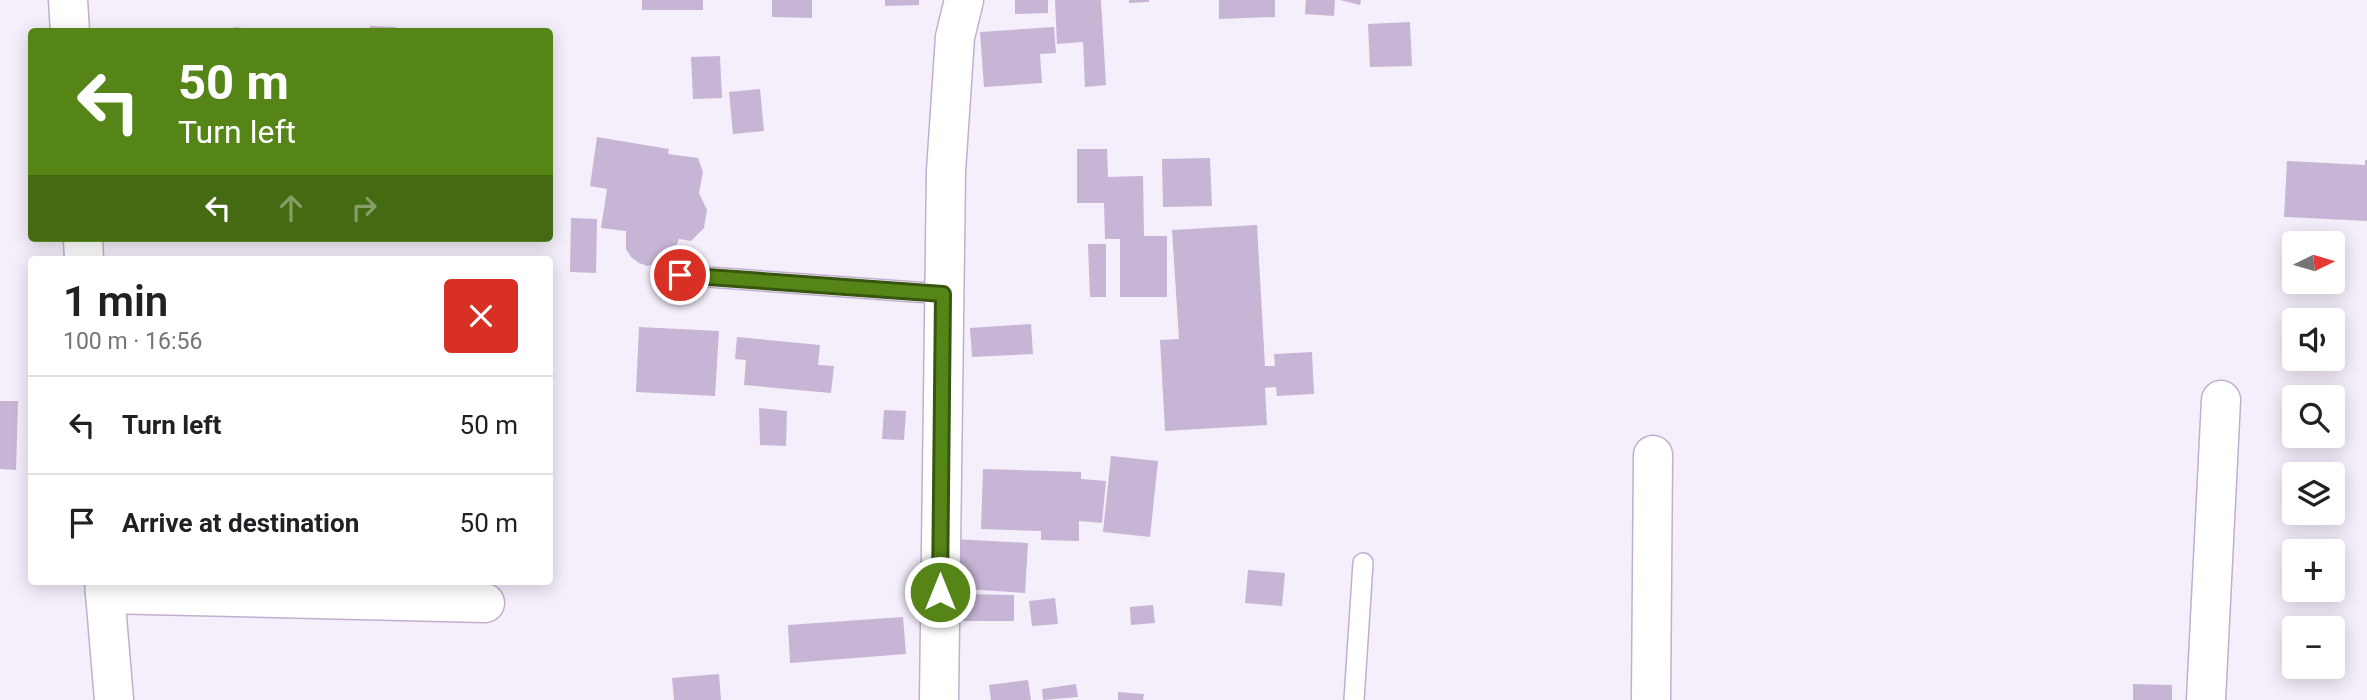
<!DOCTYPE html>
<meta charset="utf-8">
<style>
:root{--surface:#fff;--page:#f2f2f2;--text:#202124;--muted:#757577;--line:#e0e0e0}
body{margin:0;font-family:Roboto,sans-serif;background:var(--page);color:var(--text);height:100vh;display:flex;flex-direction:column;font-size:26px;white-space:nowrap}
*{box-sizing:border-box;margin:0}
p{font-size:23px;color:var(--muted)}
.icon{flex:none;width:38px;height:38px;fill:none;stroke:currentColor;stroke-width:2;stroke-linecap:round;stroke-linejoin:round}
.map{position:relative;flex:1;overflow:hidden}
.details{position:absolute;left:28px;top:256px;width:525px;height:329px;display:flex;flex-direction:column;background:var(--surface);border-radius:7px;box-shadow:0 4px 18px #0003}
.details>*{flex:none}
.top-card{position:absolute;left:28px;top:28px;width:525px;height:214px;border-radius:7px;box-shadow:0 4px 18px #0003;background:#568517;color:#fff;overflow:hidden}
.needle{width:46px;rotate:85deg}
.tools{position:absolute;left:2282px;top:231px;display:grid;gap:14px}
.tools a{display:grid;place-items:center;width:63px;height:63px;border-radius:7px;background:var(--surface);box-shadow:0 4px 18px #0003;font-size:35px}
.pin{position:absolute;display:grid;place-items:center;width:60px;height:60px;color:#fff;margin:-30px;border:4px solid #fff;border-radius:50%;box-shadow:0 2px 7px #0007}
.me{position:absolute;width:77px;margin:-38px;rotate:0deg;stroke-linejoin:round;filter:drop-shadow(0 0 5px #0008)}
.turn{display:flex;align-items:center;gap:24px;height:147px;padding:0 35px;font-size:32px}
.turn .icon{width:91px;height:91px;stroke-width:2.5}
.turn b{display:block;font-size:49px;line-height:60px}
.lanes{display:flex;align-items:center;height:66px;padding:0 35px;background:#0003;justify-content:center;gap:35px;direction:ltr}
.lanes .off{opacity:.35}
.round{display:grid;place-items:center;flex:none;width:74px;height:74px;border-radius:7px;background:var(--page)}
.summary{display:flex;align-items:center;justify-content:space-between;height:119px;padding:0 35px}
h1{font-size:42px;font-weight:600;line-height:52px}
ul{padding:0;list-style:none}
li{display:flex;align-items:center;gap:21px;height:98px;padding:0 35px;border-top:2px solid var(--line)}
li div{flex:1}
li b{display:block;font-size:26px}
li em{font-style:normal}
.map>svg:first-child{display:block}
.building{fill:#c7b5d5}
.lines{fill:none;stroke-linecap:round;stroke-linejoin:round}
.service-casing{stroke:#c2afcf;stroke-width:22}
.minor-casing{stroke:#c2afcf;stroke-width:41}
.service{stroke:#fff;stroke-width:19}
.minor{stroke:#fff;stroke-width:38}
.route-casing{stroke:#38560f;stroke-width:18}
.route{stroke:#568517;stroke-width:12}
</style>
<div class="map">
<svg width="2367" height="700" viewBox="0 0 2367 700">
<rect width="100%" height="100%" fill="#f5eefb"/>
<!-- building -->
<g class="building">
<rect x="642" y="0" width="61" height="10"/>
<path d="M772,0H812V18L772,17Z"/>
<path d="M885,0H919V5L885,6Z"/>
<path d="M1015,0H1048V13L1015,14Z"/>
<path d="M1055,0H1101L1106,85L1085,87L1083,42L1057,44Z"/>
<path d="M1129,0H1149V2L1129,3Z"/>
<path d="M1219,0H1275V17L1219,19Z"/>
<path d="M1306,0H1335L1334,16L1305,14Z"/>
<path d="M1340,0H1361L1360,5Z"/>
<path d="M1410,22L1412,66L1370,67L1368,24Z"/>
<path d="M370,26L396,27V32H369Z"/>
<path d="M234,27L260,30V32H234Z"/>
<path d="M1054,27L1056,53L1040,54L1042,83L984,87L980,32Z"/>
<path d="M720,56L722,98L693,99L691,57Z"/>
<path d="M760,89L764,131L733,134L729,92Z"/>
<path d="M597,137L669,149L668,154L698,158L703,172L699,193L707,210L704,228L691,241L679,239L672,256L665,262L647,266L639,263L631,257L626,249V231L601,228L607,189L590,186Z"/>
<path d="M1077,149H1107L1108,177L1143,176L1144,236H1167V297H1120V239H1105L1104,203H1077Z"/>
<path d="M1210,158L1212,206L1163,207L1162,159Z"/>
<path d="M2365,160H2367V221L2284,217L2287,161L2365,165Z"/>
<path d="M571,218L597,219L596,273L570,272Z"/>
<path d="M1257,225L1265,366H1275L1274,354L1312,352L1314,394L1277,396L1276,387L1265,388L1267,425L1165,431L1160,340L1179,339L1172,230Z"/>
<path d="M1088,244H1106V297H1090Z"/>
<path d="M1031,324L1033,354L972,357L970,328Z"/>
<path d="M639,327L719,331L715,396L636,392Z"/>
<path d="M737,337L820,345L818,365L834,366L831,393L744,385L746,360L735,359Z"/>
<path d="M0,401H18L16,470L0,469Z"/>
<path d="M759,408L787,411L786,446L760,445Z"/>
<path d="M884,410L906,411L904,440L882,439Z"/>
<path d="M1111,456L1158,461L1150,537L1103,532Z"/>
<path d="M983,469L1081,472V479L1106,481L1102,523L1079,521V541L1041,540V531H1039L981,529Z"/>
<path d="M954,539L1028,543L1025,593L951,588Z"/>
<path d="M1248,570L1285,573L1282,606L1245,603Z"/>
<path d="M959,594L1014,595V621H960Z"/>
<path d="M1055,598L1058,624L1032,626L1029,601Z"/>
<path d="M1153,605L1155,623L1131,625L1130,607Z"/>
<path d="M903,617L906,654L790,663L788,625Z"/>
<path d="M719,674L721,700H674L672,678Z"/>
<path d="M1028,680L1031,700H991L989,685Z"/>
<path d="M1076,684L1078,697L1043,700L1042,689Z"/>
<path d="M2133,684L2172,685V700H2133Z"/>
<path d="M1118,692L1144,694L1143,700H1118Z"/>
</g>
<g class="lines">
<!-- service casing -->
<g class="service-casing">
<g id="service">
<path d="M680,275L943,294"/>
<path d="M1354,700L1363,563"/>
</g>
</g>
<!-- minor casing -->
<g class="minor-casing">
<g id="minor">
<path d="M68,0L70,32"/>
<path d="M83,238L84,259"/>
<path d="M104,581L114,700"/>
<path d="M105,594L485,603"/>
<path d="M939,700L946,171L955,37L964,0"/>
<path d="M1651,700L1653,455"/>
<path d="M2206,700L2221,400"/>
</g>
</g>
<!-- service -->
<use href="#service" class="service"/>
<!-- minor -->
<use href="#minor" class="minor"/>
</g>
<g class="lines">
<!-- route casing -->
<g class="route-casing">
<path id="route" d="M680,275L943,294L940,592"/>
</g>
<!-- route -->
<use href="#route" class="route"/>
</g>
</svg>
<div class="tools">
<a><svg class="needle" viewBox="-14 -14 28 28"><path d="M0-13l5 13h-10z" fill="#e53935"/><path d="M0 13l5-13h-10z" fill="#757577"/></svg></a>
<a><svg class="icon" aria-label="sound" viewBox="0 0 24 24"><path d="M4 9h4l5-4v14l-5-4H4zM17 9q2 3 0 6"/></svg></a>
<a><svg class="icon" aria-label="search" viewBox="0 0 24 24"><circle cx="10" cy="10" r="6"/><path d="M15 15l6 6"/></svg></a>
<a><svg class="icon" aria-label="layers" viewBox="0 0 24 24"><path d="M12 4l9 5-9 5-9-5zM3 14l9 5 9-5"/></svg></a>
<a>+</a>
<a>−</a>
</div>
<div class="pin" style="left:680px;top:275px;background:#d93025"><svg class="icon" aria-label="arrive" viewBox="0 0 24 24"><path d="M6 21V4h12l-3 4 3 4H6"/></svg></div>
<svg class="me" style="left:940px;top:592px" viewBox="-20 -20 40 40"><circle r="17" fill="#568517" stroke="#fff" stroke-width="3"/><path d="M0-11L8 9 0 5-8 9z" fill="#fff"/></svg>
<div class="top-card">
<div class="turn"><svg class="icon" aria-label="left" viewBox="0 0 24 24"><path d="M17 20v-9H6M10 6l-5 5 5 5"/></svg><div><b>50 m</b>Turn left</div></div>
<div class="lanes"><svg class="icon" aria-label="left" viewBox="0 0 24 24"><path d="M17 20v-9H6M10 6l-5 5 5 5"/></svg><svg class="icon off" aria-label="ahead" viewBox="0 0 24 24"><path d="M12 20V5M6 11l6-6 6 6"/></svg><svg class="icon off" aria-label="right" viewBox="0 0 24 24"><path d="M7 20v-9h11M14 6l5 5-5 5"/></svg></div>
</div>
<section class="details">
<div class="summary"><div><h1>1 min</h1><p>100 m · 16:56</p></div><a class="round" style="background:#d93025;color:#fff"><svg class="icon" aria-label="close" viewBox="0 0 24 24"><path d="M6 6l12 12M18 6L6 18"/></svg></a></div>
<ul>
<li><svg class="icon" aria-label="left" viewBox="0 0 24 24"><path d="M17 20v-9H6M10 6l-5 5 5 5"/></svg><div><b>Turn left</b></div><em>50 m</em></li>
<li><svg class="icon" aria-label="arrive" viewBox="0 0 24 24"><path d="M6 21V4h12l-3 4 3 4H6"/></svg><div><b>Arrive at destination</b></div><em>50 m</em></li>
</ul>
</section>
</div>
